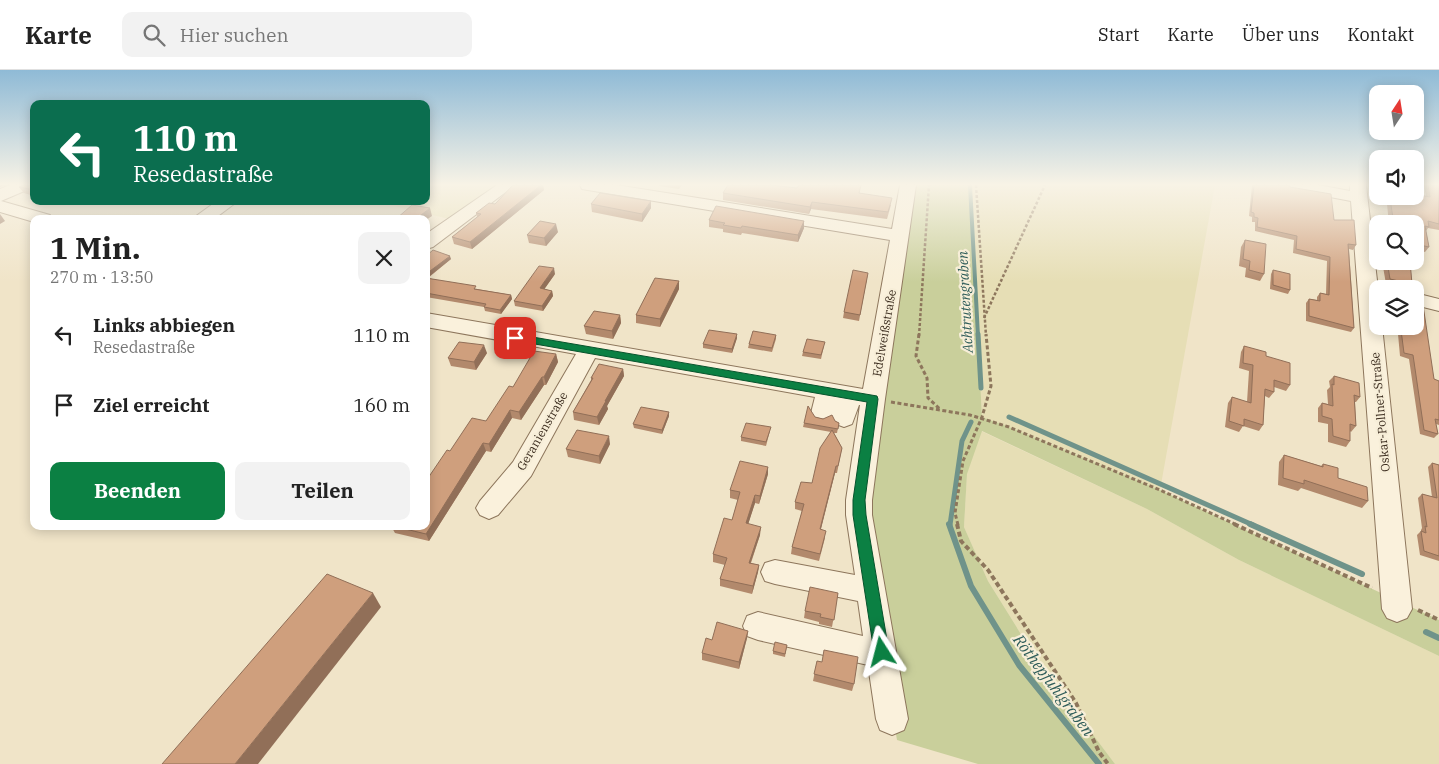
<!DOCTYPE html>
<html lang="de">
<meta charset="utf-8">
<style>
:root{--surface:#fff;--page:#f2f2f2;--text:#222;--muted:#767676;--line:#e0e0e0;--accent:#0b8043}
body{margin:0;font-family:"IBM Plex Serif",serif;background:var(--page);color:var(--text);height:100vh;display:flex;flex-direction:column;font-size:19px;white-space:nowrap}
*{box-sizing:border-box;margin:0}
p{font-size:16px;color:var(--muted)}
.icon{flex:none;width:28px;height:28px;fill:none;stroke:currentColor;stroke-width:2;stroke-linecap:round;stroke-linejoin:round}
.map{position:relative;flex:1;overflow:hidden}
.details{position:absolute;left:30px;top:145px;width:400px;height:315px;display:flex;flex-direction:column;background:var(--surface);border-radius:10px;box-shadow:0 2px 12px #0003}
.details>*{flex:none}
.top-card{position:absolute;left:30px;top:30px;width:400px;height:105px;border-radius:10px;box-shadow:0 2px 12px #0003;background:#0b6e4f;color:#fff;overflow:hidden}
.needle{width:32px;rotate:12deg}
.controls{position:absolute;left:1369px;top:15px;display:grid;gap:10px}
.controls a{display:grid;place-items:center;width:55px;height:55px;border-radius:10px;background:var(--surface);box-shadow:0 2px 12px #0003;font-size:25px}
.pin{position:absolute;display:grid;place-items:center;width:42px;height:42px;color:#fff;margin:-21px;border-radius:10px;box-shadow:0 2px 8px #0006}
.me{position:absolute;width:55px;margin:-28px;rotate:351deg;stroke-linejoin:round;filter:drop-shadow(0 0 4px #0008)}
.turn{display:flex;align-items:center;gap:18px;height:105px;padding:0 20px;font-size:22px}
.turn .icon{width:65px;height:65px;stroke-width:2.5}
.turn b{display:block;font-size:35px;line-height:42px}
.round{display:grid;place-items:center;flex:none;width:52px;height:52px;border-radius:10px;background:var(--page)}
.overview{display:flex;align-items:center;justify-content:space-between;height:85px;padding:0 20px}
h1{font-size:30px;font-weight:800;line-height:38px}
.cta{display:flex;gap:10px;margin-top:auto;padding:10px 20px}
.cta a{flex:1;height:58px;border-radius:10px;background:var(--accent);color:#fff;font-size:20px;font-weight:800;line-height:58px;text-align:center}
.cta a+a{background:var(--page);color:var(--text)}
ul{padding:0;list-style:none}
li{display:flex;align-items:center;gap:15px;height:70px;padding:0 20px}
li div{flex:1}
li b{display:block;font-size:19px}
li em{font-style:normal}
header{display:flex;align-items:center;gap:30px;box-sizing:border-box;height:70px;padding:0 25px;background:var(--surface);border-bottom:1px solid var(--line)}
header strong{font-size:24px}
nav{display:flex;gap:28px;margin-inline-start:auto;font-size:18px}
.search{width:350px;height:45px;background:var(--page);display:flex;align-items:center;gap:12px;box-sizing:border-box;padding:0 18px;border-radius:10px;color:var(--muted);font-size:19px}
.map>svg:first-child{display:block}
.farmland{fill:#e6deb5}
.green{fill:#c9cf9b}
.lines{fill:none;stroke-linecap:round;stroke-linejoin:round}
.stream-far2{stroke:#6f938a;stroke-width:4}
.stream-far1{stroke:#6f938a;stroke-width:5}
.stream{stroke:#6f938a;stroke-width:6}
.minor-casing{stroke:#8d765c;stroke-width:2}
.path-far2{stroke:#8d765c;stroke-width:2.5;stroke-dasharray:3 2;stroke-linecap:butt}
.path-far1{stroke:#8d765c;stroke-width:3;stroke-dasharray:4 2.5;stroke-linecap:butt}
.path{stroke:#8d765c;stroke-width:4;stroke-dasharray:5 3;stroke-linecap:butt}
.minor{fill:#faf1dc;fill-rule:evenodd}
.wall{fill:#b2896c}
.shaded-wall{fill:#916f58}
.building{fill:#cf9f7d;stroke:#916f58}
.route{fill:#0b8043;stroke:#07532c}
.labels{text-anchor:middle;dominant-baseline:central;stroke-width:4.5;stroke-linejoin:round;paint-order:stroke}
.street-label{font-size:12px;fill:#3d2e20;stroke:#f7eed8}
.water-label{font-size:14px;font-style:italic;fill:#2f5d5a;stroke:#f7eed8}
.near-water-label{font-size:16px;font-style:italic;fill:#2f5d5a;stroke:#f7eed8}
</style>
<header>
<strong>Karte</strong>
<div class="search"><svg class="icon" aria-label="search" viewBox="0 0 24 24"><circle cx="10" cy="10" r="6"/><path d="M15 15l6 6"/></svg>Hier suchen</div>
<nav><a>Start</a><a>Karte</a><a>Über uns</a><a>Kontakt</a></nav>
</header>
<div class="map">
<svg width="1439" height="694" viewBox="0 0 1439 694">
<rect width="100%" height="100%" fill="#f0e4c8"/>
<!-- farmland -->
<g class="farmland">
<path d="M426,115H507L458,151L373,131H426Z"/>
<path d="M970,115H1215L1160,420L1009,357L982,347Z"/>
<path d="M981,361L1147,439L1239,490L1439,586V694H1115L1037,590L988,511L964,457L967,403Z"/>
</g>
<!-- green -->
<path class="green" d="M908,115H970L982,347L1009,357L1160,420L1439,550V586L1239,490L1147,439L982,361L967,404L964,457L988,511L1037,590L1115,694H978L897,670L859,445Z"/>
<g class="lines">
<!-- stream-far2 -->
<path class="stream-far2" d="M970,115L978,266"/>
<!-- stream-far1 -->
<g class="stream-far1">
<path d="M978,264L981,318"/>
<path d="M1009,347L1253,455"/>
<path d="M950,455L962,371L971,352"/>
</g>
<!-- stream -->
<g class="stream">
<path d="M949,454L971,516L1019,595L1099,694"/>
<path d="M1250,454L1362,504"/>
<path d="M1426,562L1439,568"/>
</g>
<!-- minor casing -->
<g class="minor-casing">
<g id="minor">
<path d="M10,115H31L29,119L1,131L50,145L53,149H34V152L0,142V119Z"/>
<path d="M497,115H515L433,177L426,179V164Z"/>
<path d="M580,115H616L892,159L900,115H916L885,329L872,430V445L908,649L904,660L892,665L880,660L876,649L868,595L758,570L747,566L743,556L747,546L758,542L863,566L858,531L775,514L765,511L761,502L765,493L775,490L855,505L846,445V430L860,335H859L852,354L844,357L836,354L832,347L823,351L815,349L811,343L815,327L595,288L531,406L498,445L489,449L480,445L476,438L480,431L513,392L576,284L426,257V243L863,319L890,170L588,120L582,119Z"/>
<path d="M1286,115H1318L1350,121V115H1366L1378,219V256H1382L1412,539L1407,548L1397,552L1387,548L1382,539L1351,131L1288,119Z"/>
<path d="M217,131H238L214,149H192Z"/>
<path d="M1415,223L1439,229V241L1415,235Z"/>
</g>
</g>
<!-- path-far2 -->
<g class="path-far2">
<path d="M976,115L986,266"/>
<path d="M984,248L1045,115"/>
<path d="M919,266L929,115"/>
</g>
<!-- path-far1 -->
<g class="path-far1">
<path d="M919,264L916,286L927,308L928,328L941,340"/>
<path d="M891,332L970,345L1009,357L1160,420L1237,455"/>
<path d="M958,455L955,443L963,391L982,347L991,316L986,264"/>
</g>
<!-- path -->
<g class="path">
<path d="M957,454L961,471L988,500L1076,633L1099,682L1108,694"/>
<path d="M1234,454L1372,518"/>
<path d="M1418,540L1439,550"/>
</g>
<!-- minor -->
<use href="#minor" class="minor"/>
</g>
<!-- wall -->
<g class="wall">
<path d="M34,115V126L24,123L19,117Z"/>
<path d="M513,115H543L544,120L472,179L454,174L452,167L477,147L476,143L495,134Z"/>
<path d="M659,115H682L679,119L659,116Z"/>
<path d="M1252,115H1289L1290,117L1334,150L1356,175L1353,180L1349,179L1354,258L1351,262L1306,251V233L1309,229L1317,230V227L1320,223L1326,224L1327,191L1293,183L1294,170L1255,161V152H1252V147L1249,146Z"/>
<path d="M1374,115H1378V126H1426L1424,115H1439V160L1428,158L1426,161L1429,177L1425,182L1415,180V154H1389L1387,134L1376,132Z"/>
<path d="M797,118L860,123L891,135L887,149L811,139L809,144L723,130V123Z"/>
<path d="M591,134L651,138L642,152L592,142Z"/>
<path d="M709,150L804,151V158L798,172L742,163L741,165L723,162V159L709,157Z"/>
<path d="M1378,152V185L1374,158Z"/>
<path d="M558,162L546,176L529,173L527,165Z"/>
<path d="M1245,170L1264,204L1260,211L1245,207L1246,198L1239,196L1241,177Z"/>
<path d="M426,186L451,189L428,208L477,219L511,225L512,229L501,244L485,241L484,237L426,227Z"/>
<path d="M1382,191H1410L1412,214L1409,219H1404L1386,214Z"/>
<path d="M1273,200L1290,220L1288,224L1270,219L1271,204Z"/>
<path d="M868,203L859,251L843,248L844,242Z"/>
<path d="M555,204L544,219L552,221L553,226L543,241L515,236L514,231Z"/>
<path d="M679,211V219L660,257L636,253V245Z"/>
<path d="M620,245L621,253L613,269L586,264L584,256Z"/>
<path d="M1391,256H1415L1434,309L1439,311V355L1436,354L1438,364L1434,368L1420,364L1409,289L1400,286L1398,264L1392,263Z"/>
<path d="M776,265V269L772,282L748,278L749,274Z"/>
<path d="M737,268L732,283L703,278V274Z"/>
<path d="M824,276L821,289L802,286L803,282Z"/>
<path d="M1244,276L1266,286L1290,315L1286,321L1274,317V322L1269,328L1265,326L1263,355L1259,361L1243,356L1239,362L1225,357L1228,333L1232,327L1247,332L1249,301L1239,298L1241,282Z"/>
<path d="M487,283L476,300L451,296L448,288Z"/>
<path d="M556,284L558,292L546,315H544L521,350L512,348L491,382L486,381L429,471L395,463L391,456H426L450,381L486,351L513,317Z"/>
<path d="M623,299L624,306L607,336L608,339L599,355L574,350L573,342L591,310V308Z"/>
<path d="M1334,306L1360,327L1356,332H1355L1356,356L1351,362L1350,361V371L1346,377L1328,372V354L1318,352V338L1322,333L1328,334L1327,320L1330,317L1329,311Z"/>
<path d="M669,342V346L662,364L634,358L633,354Z"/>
<path d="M815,347L835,351L839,353L837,363H834L842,378L837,403H835L821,459L825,468L819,491L791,484L792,477L802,441L795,439V432L812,413L831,362L803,357L804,353Z"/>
<path d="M770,361L766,376L741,371V367Z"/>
<path d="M610,374L600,394L568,387L566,379Z"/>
<path d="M1284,385L1321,396L1323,394L1338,408L1368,431L1362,438L1301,418L1298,421L1278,415L1279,392Z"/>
<path d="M1432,393L1439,395V491L1420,485L1417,465L1421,461V460L1422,458L1418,428L1422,424L1432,427L1428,397Z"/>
<path d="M768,397V404L759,434L755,433L748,454L760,465L751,493L759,495L758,502L752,524L720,516V509L725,495L713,492V484L732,450L738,430L730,428V420Z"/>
<path d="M838,523L832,557L819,554V552L804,548L805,541Z"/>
<path d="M748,561L747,568L739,599L702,590V583Z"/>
<path d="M787,575L785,587L773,584V581Z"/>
<path d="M817,591L821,592L854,614L852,621L813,611Z"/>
</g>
<!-- shaded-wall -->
<g class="shaded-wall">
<path d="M0,115H6L0,117Z"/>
<path d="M541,115H543L544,120L472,179L470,172Z"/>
<path d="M651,131V138L642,152V144Z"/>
<path d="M812,132L811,139L809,144L810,137Z"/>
<path d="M430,138L432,146L426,150V149H416Z"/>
<path d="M0,144L5,151L0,154Z"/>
<path d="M804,151V158L798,172V165Z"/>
<path d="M556,154L558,162L546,176L544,168Z"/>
<path d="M450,186L451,189L426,209V204Z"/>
<path d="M554,198L555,204L541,224L540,218Z"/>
<path d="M679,211V219L660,257V249Z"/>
<path d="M552,221L553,226L543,241L542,236Z"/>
<path d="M511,225L512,229L501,244L500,240Z"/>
<path d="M620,245L621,253L613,269L612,261Z"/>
<path d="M737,264V268L732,283V279Z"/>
<path d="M484,275L487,283L476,300L474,292Z"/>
<path d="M556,284L558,292L546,315L544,307Z"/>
<path d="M623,299L624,306L607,336L608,339L599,355L597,347L605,331Z"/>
<path d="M542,307L544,315L521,350L519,342Z"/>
<path d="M510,340L512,348L491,382L489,374Z"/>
<path d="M669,342V346L662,364V360Z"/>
<path d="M609,366L610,374L600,394L599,386Z"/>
<path d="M483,373L486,381L429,471L426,464Z"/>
<path d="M836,396L835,403L819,466L820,459Z"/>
<path d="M768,397V404L759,434L760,426Z"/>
<path d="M755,425V433L746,461V453Z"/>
<path d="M761,457L760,465L748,500L749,493Z"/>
<path d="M759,495L758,502L752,524L753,516Z"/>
<path d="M373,523L381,537L258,694H235Z"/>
<path d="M748,561L747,568L739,599V592Z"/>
</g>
<!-- building -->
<g class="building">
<path d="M23,115H34V120L19,117Z"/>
<path d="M513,115H541L470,172L452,167L481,144L476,143L489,133L495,134Z"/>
<path d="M728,115H771L797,118L799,115H861L859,123L892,128L888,142L812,132L810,137L723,123Z"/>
<path d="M1254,115H1289L1290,117L1331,124L1334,150H1354L1356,175L1348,174L1354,258L1309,246V229L1320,231V223L1329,225L1330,187L1296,179L1297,166L1257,157L1258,148L1254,147V143L1251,142Z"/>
<path d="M1428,115H1439V154L1428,151L1429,157L1425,156L1429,177L1415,174V154H1394L1390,129L1380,126H1415V124L1430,127Z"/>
<path d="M600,123L651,131L642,144L591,134Z"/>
<path d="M412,135L430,138L416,149H396Z"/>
<path d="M716,136L804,151L798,165L742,156L741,158L723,155L725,153L709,150Z"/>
<path d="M540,151L556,154L544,168L527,165Z"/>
<path d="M1245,170L1266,174L1264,204L1249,200L1250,191L1243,189Z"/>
<path d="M433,180L450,186L426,204V186Z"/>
<path d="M1387,191H1410L1412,214L1390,209Z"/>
<path d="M539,196L554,198L540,218L552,221L542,236L514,231Z"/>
<path d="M853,200L868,203L860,245L844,242Z"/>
<path d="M1273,200L1290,204V220L1273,215Z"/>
<path d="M426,208L476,216L474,219L511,225L500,240L484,237L486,234L426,223Z"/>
<path d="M655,208L679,211L660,249L636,245Z"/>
<path d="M1415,233L1423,235L1434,309L1439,311V350L1435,349L1438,364L1424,360L1413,285L1404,283L1401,260L1395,259V256H1415Z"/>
<path d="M594,241L620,245L612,261L584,256Z"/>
<path d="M709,260L737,264L732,279L703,274Z"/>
<path d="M753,261L776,265L772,278L749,274Z"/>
<path d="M807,269L825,272L821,285L803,282Z"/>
<path d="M459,272L484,275L474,292L448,288Z"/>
<path d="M1244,276L1266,282V286L1290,293V315L1274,310V322L1265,319L1263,355L1244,349V356L1229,351L1232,327L1251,333L1253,295L1243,293Z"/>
<path d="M534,281L556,284L544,307H542L519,342L510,340L489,374L483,373L426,464L393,456H426V411L447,380L450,381L472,348L486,351L509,316L513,317Z"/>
<path d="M599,294L623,299L605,331H606L597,347L573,342L593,308H591Z"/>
<path d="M1334,306L1359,313L1360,327L1354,325L1356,356L1350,354V371L1333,366L1332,349L1322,346V333L1333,336L1332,314L1334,315Z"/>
<path d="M808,336L815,347L823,349L832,345L835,351L839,353L838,359L804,353Z"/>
<path d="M641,337L669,342L662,360L633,354Z"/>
<path d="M746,353L771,357L766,372L741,367Z"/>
<path d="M577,360L609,366L599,386L566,379Z"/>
<path d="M832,360L842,378L838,396H836L820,459L826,461L820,484L792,477L804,434L795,432L801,412L812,413L820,378Z"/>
<path d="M1284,385L1323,397V394L1338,398V408L1367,417L1368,431L1304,410V414L1283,408Z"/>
<path d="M740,391L768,397L760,426L755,425L746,453L761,457L749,493L759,495L753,516L720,509L727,488L713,484L724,448L732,450L740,422L730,420Z"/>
<path d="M1432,393L1439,395V486L1424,481L1421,461L1426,463L1425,456L1427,457L1422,424L1437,428Z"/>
<path d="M327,504L373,523L235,694H162Z"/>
<path d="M810,517L838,523L834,550L820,547L821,544L805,541Z"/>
<path d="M717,552L748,561L739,592L702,583L706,568L712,570Z"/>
<path d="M775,572L787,575L785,584L773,581Z"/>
<path d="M824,580L858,587L854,614L814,604L817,591L822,592Z"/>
</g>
<!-- sky -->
<linearGradient id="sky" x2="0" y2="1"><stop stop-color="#8fbad6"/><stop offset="0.54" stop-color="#f8f3e6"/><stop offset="1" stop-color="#f8f3e6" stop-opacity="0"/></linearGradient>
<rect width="1439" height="212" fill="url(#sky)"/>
<!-- route -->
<path class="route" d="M515,264L877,326L878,329L865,430L866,445L889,582L887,587L882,589L876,587L874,582L853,445V430L867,332L512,270L510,268L512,265Z"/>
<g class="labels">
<!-- street labels -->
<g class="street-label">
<text transform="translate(884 263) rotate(-80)">Edelweißstraße</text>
<text transform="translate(1380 342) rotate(-95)">Oskar-Pollner-Straße</text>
<text transform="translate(542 361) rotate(-60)">Geranienstraße</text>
</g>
<!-- water labels -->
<g class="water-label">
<text transform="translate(965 232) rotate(-93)">Achtrutengraben</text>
</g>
<!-- near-water labels -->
<g class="near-water-label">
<text transform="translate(1054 615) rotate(53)">Röthepfuhlgraben</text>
</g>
</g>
</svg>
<div class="controls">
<a><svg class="needle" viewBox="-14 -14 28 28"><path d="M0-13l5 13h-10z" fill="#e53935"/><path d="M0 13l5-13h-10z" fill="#767676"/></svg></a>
<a><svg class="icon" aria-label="sound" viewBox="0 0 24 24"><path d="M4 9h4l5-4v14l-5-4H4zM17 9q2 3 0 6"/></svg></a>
<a><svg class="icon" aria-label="search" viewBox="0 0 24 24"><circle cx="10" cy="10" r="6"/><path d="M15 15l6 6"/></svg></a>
<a><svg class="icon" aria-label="layers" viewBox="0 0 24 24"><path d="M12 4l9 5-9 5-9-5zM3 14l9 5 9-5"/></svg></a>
</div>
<div class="pin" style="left:515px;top:268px;background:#d93025"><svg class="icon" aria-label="arrive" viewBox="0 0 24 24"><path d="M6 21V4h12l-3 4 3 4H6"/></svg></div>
<svg class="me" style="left:882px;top:582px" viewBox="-20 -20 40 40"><path d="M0-17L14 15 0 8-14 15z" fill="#0b8043" stroke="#fff" stroke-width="4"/></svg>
<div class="top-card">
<div class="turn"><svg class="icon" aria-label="left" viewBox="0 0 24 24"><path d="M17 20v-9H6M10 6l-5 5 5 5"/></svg><div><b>110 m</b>Resedastraße</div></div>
</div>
<section class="details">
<div class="overview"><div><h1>1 Min.</h1><p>270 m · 13:50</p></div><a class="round"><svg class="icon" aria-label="close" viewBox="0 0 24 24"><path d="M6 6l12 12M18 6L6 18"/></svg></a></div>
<ul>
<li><svg class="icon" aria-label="left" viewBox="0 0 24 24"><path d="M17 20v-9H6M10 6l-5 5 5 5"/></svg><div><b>Links abbiegen</b><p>Resedastraße</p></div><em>110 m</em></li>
<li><svg class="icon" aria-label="arrive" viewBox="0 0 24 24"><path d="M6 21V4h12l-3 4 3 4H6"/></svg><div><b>Ziel erreicht</b></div><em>160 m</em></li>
</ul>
<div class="cta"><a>Beenden</a><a>Teilen</a></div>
</section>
</div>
